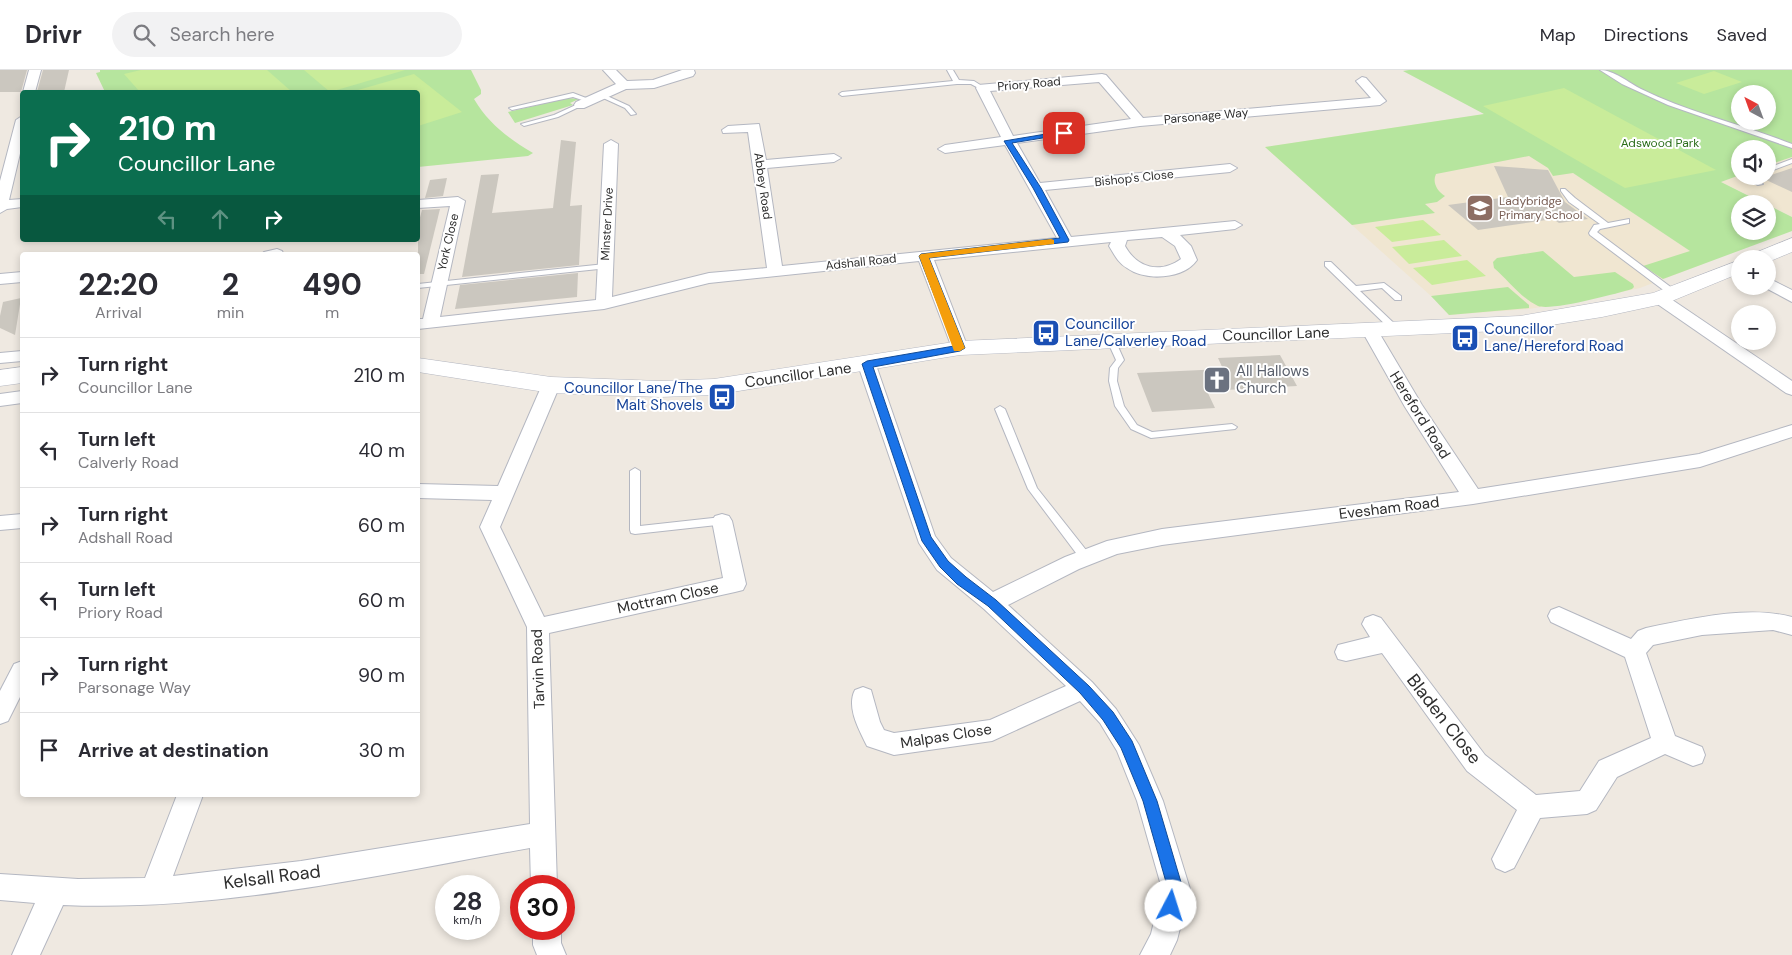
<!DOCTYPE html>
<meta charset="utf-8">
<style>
:root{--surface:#fff;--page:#f2f2f3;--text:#2b2b33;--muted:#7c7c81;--line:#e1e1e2}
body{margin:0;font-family:"DM Sans",sans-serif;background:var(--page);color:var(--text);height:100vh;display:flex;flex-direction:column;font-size:19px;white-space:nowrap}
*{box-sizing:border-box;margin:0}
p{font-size:16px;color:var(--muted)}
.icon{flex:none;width:28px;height:28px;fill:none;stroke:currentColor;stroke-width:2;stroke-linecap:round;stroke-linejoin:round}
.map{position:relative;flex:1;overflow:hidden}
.drawer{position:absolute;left:20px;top:182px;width:400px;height:545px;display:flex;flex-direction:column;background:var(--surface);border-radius:5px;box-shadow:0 2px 8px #0003}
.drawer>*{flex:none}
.banner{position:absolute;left:20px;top:20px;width:400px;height:152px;border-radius:5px;box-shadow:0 2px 8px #0003;background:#0b6e4f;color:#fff;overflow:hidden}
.needle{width:32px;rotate:319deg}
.tools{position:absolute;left:1731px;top:15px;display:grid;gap:10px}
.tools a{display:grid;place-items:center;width:45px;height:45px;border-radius:50%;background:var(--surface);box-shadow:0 2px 8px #0003;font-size:25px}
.speed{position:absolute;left:435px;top:805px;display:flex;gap:10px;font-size:25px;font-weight:700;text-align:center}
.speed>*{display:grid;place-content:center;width:65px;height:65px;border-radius:50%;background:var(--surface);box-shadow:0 2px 8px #0003;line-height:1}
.speed small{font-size:12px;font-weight:400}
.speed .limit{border:8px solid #d22;background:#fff;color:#111}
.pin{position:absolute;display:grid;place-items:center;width:42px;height:42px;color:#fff;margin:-21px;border-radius:10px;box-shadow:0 2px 8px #0006}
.me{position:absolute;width:55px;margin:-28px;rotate:5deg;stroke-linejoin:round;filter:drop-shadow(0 0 4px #0008)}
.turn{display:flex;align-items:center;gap:18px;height:105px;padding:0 15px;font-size:22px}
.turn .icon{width:65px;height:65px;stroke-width:2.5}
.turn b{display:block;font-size:35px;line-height:42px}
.lanes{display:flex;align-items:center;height:48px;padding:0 15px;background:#0003;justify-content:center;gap:25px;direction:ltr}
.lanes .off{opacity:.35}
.eta{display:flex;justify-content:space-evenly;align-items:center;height:85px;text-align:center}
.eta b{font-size:30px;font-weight:700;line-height:35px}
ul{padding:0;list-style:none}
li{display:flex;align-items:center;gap:15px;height:75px;padding:0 15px;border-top:1px solid var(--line)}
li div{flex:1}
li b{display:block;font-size:19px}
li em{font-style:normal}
header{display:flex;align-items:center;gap:30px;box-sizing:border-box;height:70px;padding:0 25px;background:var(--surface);border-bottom:1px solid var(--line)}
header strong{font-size:24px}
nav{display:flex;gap:28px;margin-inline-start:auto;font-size:18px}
.search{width:350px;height:45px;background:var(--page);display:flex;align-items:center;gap:12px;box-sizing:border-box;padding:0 18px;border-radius:28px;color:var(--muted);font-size:19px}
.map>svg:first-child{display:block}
.education{fill:#f0e6d1}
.green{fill:#b6e59e;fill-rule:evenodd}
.pitch{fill:#c9ec9a}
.building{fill:#cbc7bf}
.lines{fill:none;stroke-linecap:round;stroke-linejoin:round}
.lane-casing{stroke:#b4b7c1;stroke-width:2}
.street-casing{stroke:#b4b7c1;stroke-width:2}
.secondary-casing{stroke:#b4b7c1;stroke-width:1}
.lane{fill:#fff;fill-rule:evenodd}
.street{fill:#fff;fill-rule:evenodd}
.secondary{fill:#fff;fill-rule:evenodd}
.route{fill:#1a73e8;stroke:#114b97}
.slow{fill:#f59e0b}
.labels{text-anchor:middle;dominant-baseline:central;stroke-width:4;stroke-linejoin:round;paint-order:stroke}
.far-street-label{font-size:12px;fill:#2e2e2e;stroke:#fff}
.far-park-label{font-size:12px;fill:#2c6e1b;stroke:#fff}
.far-education-label{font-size:12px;fill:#785e54;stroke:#fff;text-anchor:start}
.transit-label{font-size:15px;fill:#164399;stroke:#fff;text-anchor:start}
.street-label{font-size:15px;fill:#2e2e2e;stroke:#fff}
.worship-label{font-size:15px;fill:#5b616d;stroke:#fff;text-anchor:start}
.near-street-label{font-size:18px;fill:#2e2e2e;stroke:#fff}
</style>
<header>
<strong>Drivr</strong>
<div class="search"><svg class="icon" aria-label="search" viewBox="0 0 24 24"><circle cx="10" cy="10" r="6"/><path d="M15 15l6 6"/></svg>Search here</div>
<nav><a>Map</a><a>Directions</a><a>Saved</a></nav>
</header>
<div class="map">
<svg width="1792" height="885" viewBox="0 0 1792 885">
<rect width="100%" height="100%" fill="#efe9e1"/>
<!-- education -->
<g class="education">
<path d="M1485,44L1692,182L1703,194L1640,218L1590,229L1529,239L1449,245L1431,226L1265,77Z"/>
<path d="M1792,87V147L1721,112L1740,105L1768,106V95Z"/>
</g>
<!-- green -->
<g class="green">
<path d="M100,0H471L481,20V24L474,29C489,54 508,68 533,83L528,86L418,97V22H105L96,3L100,2Z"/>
<path d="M1409,0H1792V87L1768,95V79H1740V105L1721,112L1765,134H1740V161H1768V135L1792,147V161L1663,209L1643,196L1690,181L1573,103L1553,106L1548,98L1529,86L1436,104C1432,112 1437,121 1445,126L1437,132L1425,134L1435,143L1352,155L1265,77L1484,44L1403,1ZM1740,24H1768V51H1740Z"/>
<path d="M568,28L579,29L570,33L573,35L515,53L508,42Z"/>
<path d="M1543,181L1574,207L1615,202L1633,214L1634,217L1632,219C1615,224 1552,241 1538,236C1522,229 1507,209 1494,198L1493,192L1497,188Z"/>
<path d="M1508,217L1529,235V238L1449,245L1431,226Z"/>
</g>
<!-- pitch -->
<g class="pitch">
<path d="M141,0H267L292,22H140L124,4Z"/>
<path d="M304,0H405L330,22Z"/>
<path d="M1714,1L1742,12L1704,24L1676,13Z"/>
<path d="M414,4L462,42L418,56V22H351Z"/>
<path d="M1564,18L1716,100L1625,118L1483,36Z"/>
<path d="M1423,150L1441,165L1392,172L1375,157Z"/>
<path d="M1444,170L1462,186L1409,194L1392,177Z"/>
<path d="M1467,190L1486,206L1432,215L1413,198Z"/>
</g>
<!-- building -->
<g class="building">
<path d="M0,0H27L21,22H0Z"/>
<path d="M43,0H69L64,22H37Z"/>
<path d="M561,70L576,72L570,136L582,135L579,195L462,207L481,105L499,104L492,143L553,138Z"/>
<path d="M1494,96L1548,100L1565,132L1588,149L1559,153L1553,149L1478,160L1448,135L1508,127Z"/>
<path d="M1792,98V122L1762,108Z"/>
<path d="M447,108L443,126L425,128L430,110Z"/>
<path d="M440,139L424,204H418V155L422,140Z"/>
<path d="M578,203L577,227L455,239L460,215Z"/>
<path d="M21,228L15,265L0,258V246L3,232Z"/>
<path d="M1280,285L1297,316L1207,321L1215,338L1152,342L1137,303L1223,299L1218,288Z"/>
</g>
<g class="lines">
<!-- lane casing -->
<g class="lane-casing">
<g id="lane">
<path d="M947,0H953L959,10L974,11L985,18L982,20L971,14H957L842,26L839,24L842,22L953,11Z"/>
<path d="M1600,0C1614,0 1629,13 1641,19C1689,43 1742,54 1792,74V78L1668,35L1622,14Z"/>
<path d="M573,23L594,31L591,33L573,27L512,40L509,38Z"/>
<path d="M601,25H605L629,36L636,44L631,45L625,38L601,27Z"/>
<path d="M578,34L583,35L558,47L524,56L521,54L554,45Z"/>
<path d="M1792,89V93L1768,102V98Z"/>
<path d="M1743,106H1752L1763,114L1758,115L1744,108Z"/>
<path d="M1561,119H1565L1575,128L1608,153L1629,149V153L1600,159L1597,162L1676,221V225H1670L1590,165L1589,163L1594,155L1600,154L1569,132L1561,121Z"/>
<path d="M1325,192H1331L1356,216L1384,213L1401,226V230H1395L1382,218L1360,221L1399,258V262H1393L1325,196Z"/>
<path d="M605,194H608V198L418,218V214Z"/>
<path d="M1111,267L1115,270L1124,290L1118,298L1117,311L1124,336L1137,355L1152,362L1232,354L1237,357L1235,359L1151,368L1131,359L1115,336L1109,311L1110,298L1116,290L1107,270Z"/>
<path d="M1000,336L1005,339L1037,418L1090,485L1091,488L1090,491H1082L1028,419L995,339Z"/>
<path d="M635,398L640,401V456L722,447L727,451L726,454L635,464L631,463L630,460V401Z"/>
</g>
</g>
<!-- street casing -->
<g class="street-casing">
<g id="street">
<path d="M29,0H41L35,22H23Z"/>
<path d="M603,0H616L627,11L653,10L682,0H694L695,3L693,6L654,18L626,19L584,38H576L574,35L576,32L616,14Z"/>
<path d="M1102,4L1106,5L1143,48L1371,28L1356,11L1362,7L1366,8L1386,31L1380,35L1140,56L1017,73L1040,113L1230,94L1237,98L1230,102L1045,120L1071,167L1235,151L1242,155L1235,159L1180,165L1191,176L1197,190C1183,210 1145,211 1127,198C1118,193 1114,184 1109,176L1111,172L934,190L968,278L966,282H954L952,278L919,191L709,213L604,239L418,259V249H423L450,136L418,138V130L458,127L465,131L440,247L596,230L604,74L611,70L618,74L612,227L709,203L767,198L748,62L723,63L722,60L728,56L759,54L766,90L834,84L841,88L834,92L767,98L782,196L1057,168L1005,75L945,83L938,79L945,75L1001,67L976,18L978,15ZM1099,12L1131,49L1013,66L990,21ZM1162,167L1175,176L1181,189C1160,204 1137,198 1125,176L1127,170Z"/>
<path d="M22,46V75L9,130L22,129V137L7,139L0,143V111L16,50Z"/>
<path d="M277,179L282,181L284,185H261L264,182Z"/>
<path d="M22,202V212L0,214V204Z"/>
<path d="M1768,208L1792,220V232L1762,216H1768Z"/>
<path d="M1659,223L1665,225L1792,311V325L1786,323L1653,231L1651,228Z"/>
<path d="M1370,256L1376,257L1378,261L1422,335L1478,419L1699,384L1792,355V367L1700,397L1473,434L1162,475L1117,484L1079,499L1008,535L1092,612L1116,639L1139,675L1163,731L1190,819L1177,870L1170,885H1140L1151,864L1162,819L1137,731L1117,681L1100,653L1080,631L992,671L894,685L867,676C859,660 846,637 855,620L863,617L871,620L880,652L884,660L894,663L990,650L1066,616L984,539L937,500L919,473L858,295L861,291H873L876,295L935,466L951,488L993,522L1065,487L1107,471L1162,459L1459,422L1405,337L1362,261L1364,257Z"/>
<path d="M22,281V291L0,293V283Z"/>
<path d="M551,309L557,311L560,315L500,457L544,547L723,508L712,451L715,446L722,444L729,446L732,451L746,514L743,520L735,522L549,563L557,816H531L530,778C378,805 218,842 63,835L40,885H12L35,833L0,830V804L78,809L145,808L177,725H203L173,806L301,791L530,754L527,557L480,457L492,430L418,428V414L498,416L542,315L545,311Z"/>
<path d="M22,321V333L0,336V324Z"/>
<path d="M22,444V458L0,460V446Z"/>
<path d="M1559,537L1631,569L1638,561L1646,558C1691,549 1747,535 1792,547V565L1773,560L1702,565L1653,575L1646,583L1675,666L1702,677L1705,685L1702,693L1693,696L1665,684L1617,707L1596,740L1587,744L1540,748L1514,798L1505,802L1496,798L1492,789L1517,740L1467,701L1382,583L1346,591L1338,589L1335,582L1338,575L1370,567L1362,554L1365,548L1373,545L1381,548L1485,685L1536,725L1580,721L1599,691L1651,668L1625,587L1551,552L1548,546L1551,540Z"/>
<path d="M22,591V623L8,651L0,654V621L14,594Z"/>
<path d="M533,859H561V873L566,885H537L533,875Z"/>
</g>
</g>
<!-- secondary casing -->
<g class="secondary-casing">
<g id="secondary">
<path d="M1792,168V182L1768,192V189H1747L1750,185Z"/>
<path d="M1740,190V203L1667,233L1602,247L1520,260L960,285L714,325L660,327L551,323L418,302V288L551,307L660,311L714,309L960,271L1520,246L1653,223Z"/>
<path d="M22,297V313L0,316V300Z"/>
</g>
</g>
<!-- lane -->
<use href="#lane" class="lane"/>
<!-- street -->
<use href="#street" class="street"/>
<!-- secondary -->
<use href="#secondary" class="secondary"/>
</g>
<!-- route -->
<path class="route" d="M1064,61L1068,63L1067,64L1012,73L1041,118L1069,170L1068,172L929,188L965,278L960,281L873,297L931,467L948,491L966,507L996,530L1089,616L1113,642L1132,671L1157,731L1183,819L1177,841L1171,844L1166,841L1164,836L1168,819L1143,731L1121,678L1103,650L1080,623L988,536L957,514L940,497L922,471L862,294L867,291L954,276L919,186L921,184L1060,168L1033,118L1004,71Z"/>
<!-- slow -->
<path class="slow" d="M1051,169L1054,170V174L929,188L965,278L960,281H954L919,186L921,184Z"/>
<!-- icons -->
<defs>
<g id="school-square" transform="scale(1.4375)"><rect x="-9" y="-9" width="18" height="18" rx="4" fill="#8d6e63" stroke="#fff"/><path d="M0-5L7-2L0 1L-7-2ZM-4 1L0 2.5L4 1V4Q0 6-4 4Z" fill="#fff"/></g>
<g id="bus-square" transform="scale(1.4375)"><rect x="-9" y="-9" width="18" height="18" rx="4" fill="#1a4fb4" stroke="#fff"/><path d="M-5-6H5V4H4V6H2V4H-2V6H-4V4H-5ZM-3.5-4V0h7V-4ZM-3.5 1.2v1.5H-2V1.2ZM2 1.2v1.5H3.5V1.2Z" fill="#fff"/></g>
<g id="church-square" transform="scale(1.4375)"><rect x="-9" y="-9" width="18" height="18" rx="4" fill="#6b7280" stroke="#fff"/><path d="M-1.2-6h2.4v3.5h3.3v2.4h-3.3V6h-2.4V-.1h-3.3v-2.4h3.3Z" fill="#fff"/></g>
</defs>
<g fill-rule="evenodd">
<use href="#school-square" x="1480" y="138"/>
<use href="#bus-square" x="1046" y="263"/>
<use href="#bus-square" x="1465" y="268"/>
<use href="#church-square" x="1217" y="310"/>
<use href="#bus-square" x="722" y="327"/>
</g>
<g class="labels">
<!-- far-street labels -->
<g class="far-street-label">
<text transform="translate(1029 14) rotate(-5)">Priory Road</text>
<text transform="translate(1206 46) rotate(-5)">Parsonage Way</text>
<text transform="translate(1134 108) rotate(-6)">Bishop's Close</text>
<text transform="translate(763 116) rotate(82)">Abbey Road</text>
<text transform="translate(607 154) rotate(-87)">Minster Drive</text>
<text transform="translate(448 172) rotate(-77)">York Close</text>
<text transform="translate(861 192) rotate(-6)">Adshall Road</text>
</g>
<!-- far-park labels -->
<g class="far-park-label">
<text x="1660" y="73">Adswood Park</text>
</g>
<!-- far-education labels -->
<g class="far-education-label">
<text x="1499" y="131">Ladybridge<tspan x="1499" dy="14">Primary School</tspan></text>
</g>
<!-- transit labels -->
<g class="transit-label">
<text x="1065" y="254">Councillor<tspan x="1065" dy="17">Lane/Calverley Road</tspan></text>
<text x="1484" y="259">Councillor<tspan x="1484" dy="17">Lane/Hereford Road</tspan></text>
<text x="703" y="318" text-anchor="end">Councillor Lane/The<tspan x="703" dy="17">Malt Shovels</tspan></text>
</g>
<!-- street labels -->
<g class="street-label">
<text transform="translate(1276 264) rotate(-2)">Councillor Lane</text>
<text transform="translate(798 305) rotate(-8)">Councillor Lane</text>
<text transform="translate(1420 345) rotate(58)">Hereford Road</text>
<text transform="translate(1389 438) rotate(-7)">Evesham Road</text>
<text transform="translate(668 528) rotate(-12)">Mottram Close</text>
<text transform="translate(538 599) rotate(-92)">Tarvin Road</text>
<text transform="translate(946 666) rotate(-9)">Malpas Close</text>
</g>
<!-- worship labels -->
<g class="worship-label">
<text x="1236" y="301">All Hallows<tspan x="1236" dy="17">Church</tspan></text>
</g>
<!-- near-street labels -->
<g class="near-street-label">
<text transform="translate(1444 649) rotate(52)">Bladen Close</text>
<text transform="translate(272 807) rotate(-7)">Kelsall Road</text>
</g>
</g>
</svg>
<div class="tools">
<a><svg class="needle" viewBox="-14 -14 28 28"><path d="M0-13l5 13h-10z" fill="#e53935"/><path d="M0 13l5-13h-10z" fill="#7c7c81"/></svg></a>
<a><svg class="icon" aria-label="sound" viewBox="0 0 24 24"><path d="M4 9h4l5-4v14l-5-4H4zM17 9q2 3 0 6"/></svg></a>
<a><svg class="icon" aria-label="layers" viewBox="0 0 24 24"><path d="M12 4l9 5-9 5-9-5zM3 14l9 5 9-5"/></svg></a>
<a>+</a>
<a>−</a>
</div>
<div class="speed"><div>28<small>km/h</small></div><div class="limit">30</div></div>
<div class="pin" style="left:1064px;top:63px;background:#d93025"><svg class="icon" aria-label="arrive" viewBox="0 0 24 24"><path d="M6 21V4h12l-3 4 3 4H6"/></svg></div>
<svg class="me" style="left:1171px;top:836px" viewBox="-20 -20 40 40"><circle r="19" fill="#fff"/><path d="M0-13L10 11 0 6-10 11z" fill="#1a73e8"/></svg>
<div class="banner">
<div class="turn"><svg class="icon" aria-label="right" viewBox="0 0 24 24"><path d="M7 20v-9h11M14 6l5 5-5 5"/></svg><div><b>210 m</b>Councillor Lane</div></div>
<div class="lanes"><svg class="icon off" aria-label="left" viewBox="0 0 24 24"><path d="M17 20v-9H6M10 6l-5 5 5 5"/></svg><svg class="icon off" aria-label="ahead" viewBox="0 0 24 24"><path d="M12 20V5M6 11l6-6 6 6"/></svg><svg class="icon" aria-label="right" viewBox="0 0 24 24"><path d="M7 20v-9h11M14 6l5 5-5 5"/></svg></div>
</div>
<section class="drawer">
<div class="eta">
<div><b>22:20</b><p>Arrival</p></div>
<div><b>2</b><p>min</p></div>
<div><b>490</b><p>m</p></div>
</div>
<ul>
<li><svg class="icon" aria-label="right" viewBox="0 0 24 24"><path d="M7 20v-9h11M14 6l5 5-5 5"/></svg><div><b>Turn right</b><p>Councillor Lane</p></div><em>210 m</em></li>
<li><svg class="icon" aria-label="left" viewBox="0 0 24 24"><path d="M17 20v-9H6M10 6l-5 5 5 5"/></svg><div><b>Turn left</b><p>Calverly Road</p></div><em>40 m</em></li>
<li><svg class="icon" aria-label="right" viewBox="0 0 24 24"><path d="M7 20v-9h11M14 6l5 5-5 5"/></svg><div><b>Turn right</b><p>Adshall Road</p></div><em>60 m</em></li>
<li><svg class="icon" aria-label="left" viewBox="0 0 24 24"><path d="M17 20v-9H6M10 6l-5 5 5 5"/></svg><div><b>Turn left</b><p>Priory Road</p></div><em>60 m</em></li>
<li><svg class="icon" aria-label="right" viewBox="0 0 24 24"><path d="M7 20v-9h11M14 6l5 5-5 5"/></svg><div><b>Turn right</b><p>Parsonage Way</p></div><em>90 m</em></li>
<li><svg class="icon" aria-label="arrive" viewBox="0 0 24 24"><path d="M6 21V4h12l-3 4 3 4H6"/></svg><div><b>Arrive at destination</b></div><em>30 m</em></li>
</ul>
</section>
</div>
